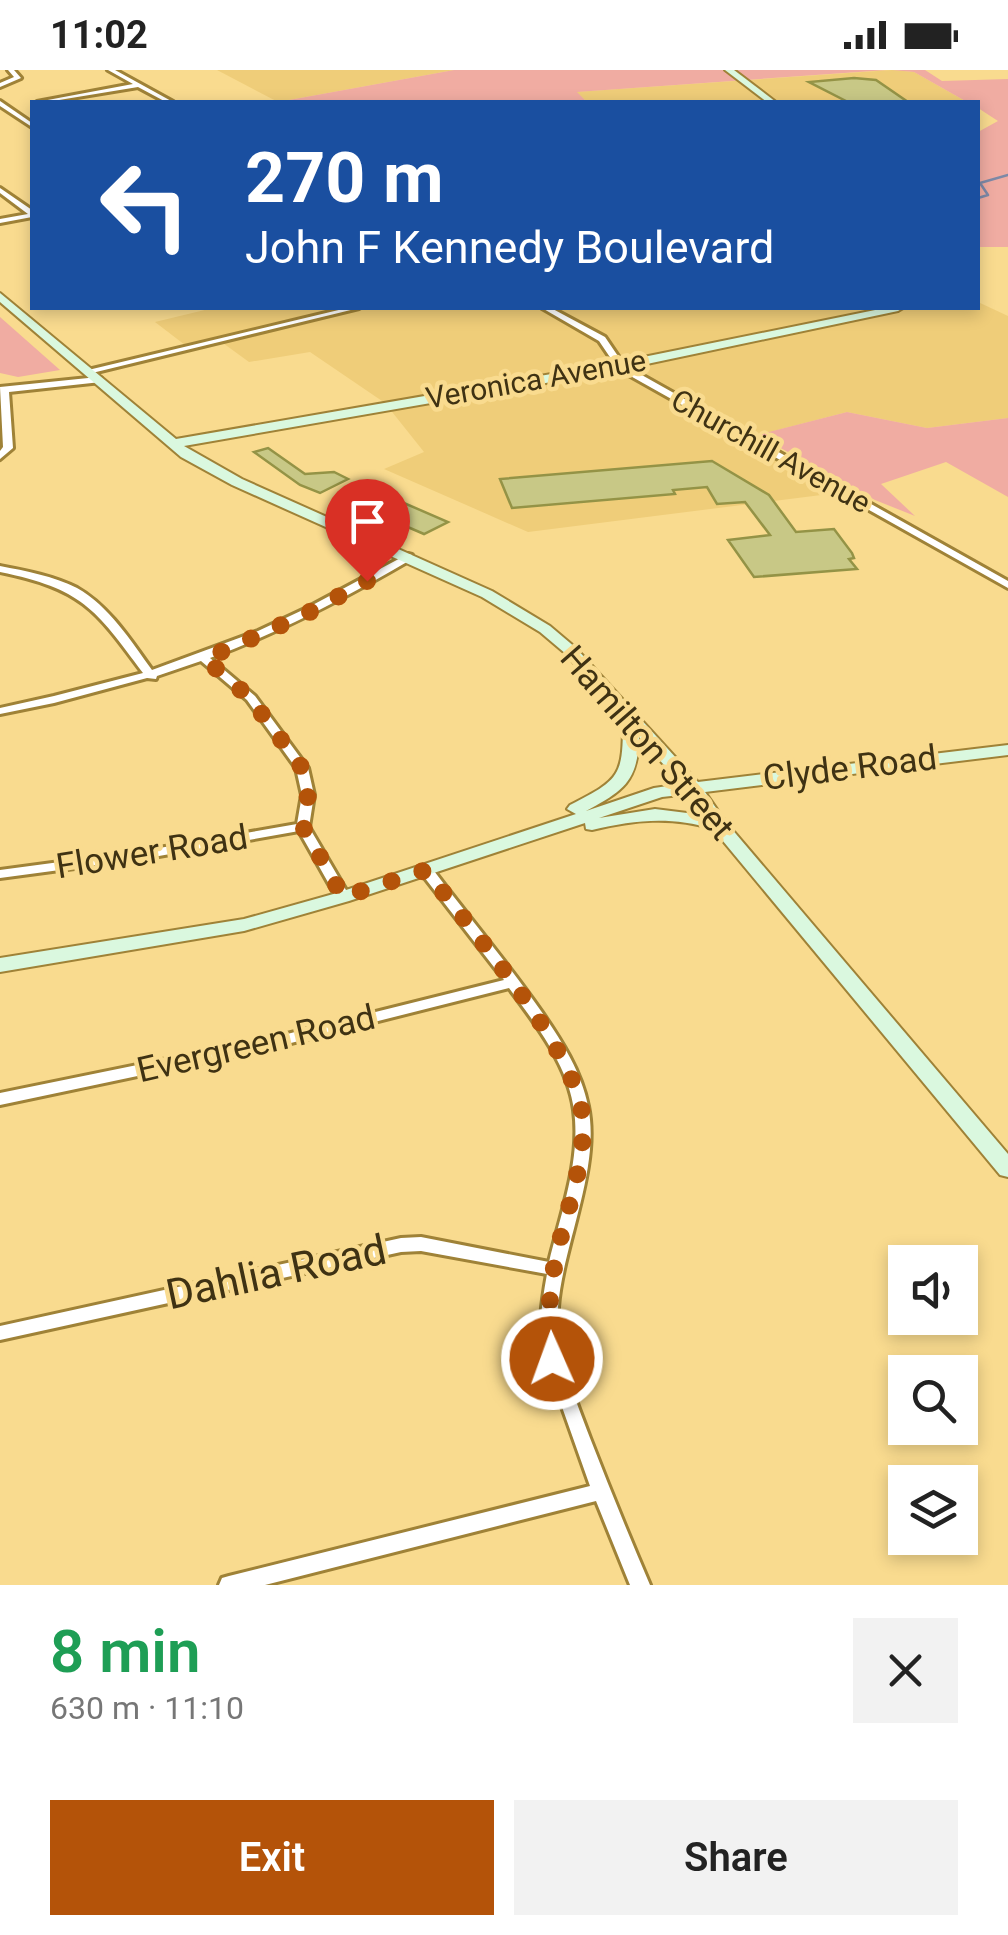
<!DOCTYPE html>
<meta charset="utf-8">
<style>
:root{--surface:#fff;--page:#f2f2f2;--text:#222;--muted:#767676;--accent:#b45309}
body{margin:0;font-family:Roboto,sans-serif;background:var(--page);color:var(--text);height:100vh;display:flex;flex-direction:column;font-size:38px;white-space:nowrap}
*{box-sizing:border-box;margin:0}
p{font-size:32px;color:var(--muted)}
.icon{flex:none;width:55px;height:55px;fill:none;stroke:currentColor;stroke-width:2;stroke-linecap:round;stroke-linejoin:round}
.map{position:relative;height:1515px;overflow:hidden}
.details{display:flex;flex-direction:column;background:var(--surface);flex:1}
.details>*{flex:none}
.guide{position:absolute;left:30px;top:30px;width:950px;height:210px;border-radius:0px;box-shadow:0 5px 15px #0003;background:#1a4fa0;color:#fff;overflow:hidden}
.tools{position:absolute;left:888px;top:1175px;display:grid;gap:20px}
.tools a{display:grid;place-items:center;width:90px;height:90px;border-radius:0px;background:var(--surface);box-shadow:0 5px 15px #0003;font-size:50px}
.pin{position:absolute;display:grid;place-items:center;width:85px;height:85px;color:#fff;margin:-102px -42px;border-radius:50% 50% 50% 0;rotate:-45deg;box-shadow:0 0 10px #0007}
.pin .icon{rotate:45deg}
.me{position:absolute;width:110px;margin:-55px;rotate:358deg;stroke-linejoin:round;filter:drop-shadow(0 0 8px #0008)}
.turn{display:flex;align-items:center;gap:35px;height:210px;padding:0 50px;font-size:45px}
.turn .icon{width:130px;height:130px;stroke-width:2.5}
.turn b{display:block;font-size:70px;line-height:85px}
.round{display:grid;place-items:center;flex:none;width:105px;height:105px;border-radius:0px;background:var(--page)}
.summary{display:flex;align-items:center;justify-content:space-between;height:170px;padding:0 50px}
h1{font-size:60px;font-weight:600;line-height:75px;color:#1e9e55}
.cta{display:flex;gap:20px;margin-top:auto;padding:20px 50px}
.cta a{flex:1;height:115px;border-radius:0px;background:var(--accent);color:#fff;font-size:40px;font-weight:600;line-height:115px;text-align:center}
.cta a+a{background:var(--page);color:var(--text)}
.status{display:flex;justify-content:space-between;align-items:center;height:70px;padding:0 50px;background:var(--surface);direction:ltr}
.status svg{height:28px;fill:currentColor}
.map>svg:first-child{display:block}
.built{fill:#efcd79}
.green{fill:#f0aca2}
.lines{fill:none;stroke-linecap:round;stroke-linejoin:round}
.stream{stroke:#7d89a7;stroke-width:2.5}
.building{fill:#c8c886;stroke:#949346;stroke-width:2.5}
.street-casing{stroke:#9f8237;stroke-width:6}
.secondary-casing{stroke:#9f8237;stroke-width:4}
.street{fill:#fff;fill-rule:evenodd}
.secondary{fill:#daf8df;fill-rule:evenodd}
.route{stroke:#b45309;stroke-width:18;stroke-dasharray:0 32.4}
.labels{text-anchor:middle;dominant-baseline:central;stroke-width:9;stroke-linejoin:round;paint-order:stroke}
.far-street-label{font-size:30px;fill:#3f3213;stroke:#f9db8f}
.street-label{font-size:35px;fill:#3f3213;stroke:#f9db8f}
.near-street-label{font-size:42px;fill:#3f3213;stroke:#f9db8f}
</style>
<div class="status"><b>11:02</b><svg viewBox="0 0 49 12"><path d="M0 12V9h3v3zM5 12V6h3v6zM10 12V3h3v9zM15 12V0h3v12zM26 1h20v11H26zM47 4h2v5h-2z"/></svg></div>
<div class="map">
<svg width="1008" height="1515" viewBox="0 0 1008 1515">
<rect width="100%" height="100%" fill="#f9db8f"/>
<!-- built -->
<g class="built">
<path d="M217,0H454L278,32Z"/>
<path d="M892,0L914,2L967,32H587L576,22Z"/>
<path d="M978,232L1008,246V348L927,358L847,342L750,367L845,422L528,462L384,399L424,382L385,333L310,282L249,292L216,268L185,275L155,252L213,238H978Z"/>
</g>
<!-- green -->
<g class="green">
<path d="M454,0H887L577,22L587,32H278Z"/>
<path d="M892,0H925L942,11L1008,9V177H979L978,205V62L998,51L978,38V32H967L914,2Z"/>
<path d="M0,247L60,300L18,307L0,303Z"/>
<path d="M847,342L927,358L1008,348V427L946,392L881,414L915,446L875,430L757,365Z"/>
</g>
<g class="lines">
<!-- stream -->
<path class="stream" d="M978,128L988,125L980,113L1008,105"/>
</g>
<!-- building -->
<g class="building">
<path d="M854,8L876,10L908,32H848L809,12Z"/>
<path d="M268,378L305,404L334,402L348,409L320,423L300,415L254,382Z"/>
<path d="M712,391L769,425L796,462L834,459L852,483L854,488L849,489L857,499L754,507L728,470L770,465L745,432L717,434L707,417L673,420L675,424L512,438L500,409Z"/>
<path d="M383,424L448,452L424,464L359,436Z"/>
</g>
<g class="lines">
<!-- street casing -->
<g class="street-casing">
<g id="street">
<path d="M8,0H14L21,8L0,17V13L14,7Z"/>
<path d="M108,0H115L173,32H166L138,17L47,32H37L133,14Z"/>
<path d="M0,31L32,53V57L0,36Z"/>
<path d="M0,118L32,140V147L0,153V149L28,144L0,123Z"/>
<path d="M347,238H359L88,304L84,301Z"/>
<path d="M542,238H551L605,267L624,295L1008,511V518L618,299L599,271Z"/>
<path d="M98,307L101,308V312L9,322L13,378L0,389V381L3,377L0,317Z"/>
<path d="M408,484L412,485V489C347,527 281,562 210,588L255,626L308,698L314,725L309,757L350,827L348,830H338L299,761L142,789L0,808V800L142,781L297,754L302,725L296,698L247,630L201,591L157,606L156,609L147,608L54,633L0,644V638L54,626L143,603C95,538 82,519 0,502V496C26,501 53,506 77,518C109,536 131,571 152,600L258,561L307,538Z"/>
<path d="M426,796L431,797C467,845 507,892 541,941C561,970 581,1001 588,1036C601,1098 563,1174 558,1237C555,1284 574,1324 590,1368C609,1417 629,1466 650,1515H630L596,1431L265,1515H219L222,1508L229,1506L590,1416L544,1286C538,1258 542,1232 547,1204L421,1181L401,1182L0,1270V1256L401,1168L421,1167L549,1192C561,1143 581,1090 574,1040C568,995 535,953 509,918L275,977L0,1035V1023L275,967L504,910L421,803L420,800Z"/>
</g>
</g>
<!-- secondary casing -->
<g class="secondary-casing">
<g id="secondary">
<path d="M725,0H734L776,32H767Z"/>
<path d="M0,223L176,369L609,294L885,238H903L898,241L609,302L184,376L242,409L492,521L550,556L576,578L698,712L1008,675V685L705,722L725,751L1008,1084V1107L1000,1105L713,759C671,746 634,750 592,760L586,759L585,753L349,831L244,861L0,902V888L244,849L337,823L576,744L567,739L570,735C621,709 623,706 623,649L566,584L540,562L482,527L232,415L181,387L0,232ZM639,667L681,714L654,718L586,741C623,721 638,712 639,667ZM689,724L703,745L655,739L599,748L662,727Z"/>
</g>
</g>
<!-- street -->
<use href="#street" class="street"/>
<!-- secondary -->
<use href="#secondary" class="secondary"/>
</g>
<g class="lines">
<!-- route -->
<path class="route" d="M367,511L306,544L205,589L250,628L302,698L308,725L303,757L343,827L426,800C468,857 585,988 583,1056C583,1105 562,1151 554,1198C548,1227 549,1259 552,1289"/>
</g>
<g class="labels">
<!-- far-street labels -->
<g class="far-street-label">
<text transform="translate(536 309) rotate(-10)">Veronica Avenue</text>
<text transform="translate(771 381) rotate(29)">Churchill Avenue</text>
</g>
<!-- street labels -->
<g class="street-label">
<text transform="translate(647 673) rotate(49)">Hamilton Street</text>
<text transform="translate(850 698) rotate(-7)">Clyde Road</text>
<text transform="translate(152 782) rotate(-9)">Flower Road</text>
<text transform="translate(256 974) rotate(-13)">Evergreen Road</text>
</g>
<!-- near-street labels -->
<g class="near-street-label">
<text transform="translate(276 1202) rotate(-12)">Dahlia Road</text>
</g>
</g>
</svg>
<div class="tools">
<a><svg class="icon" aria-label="sound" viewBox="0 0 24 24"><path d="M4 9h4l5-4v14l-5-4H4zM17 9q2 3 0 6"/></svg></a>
<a><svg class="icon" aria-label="search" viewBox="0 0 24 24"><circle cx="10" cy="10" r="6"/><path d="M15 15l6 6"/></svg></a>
<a><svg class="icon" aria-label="layers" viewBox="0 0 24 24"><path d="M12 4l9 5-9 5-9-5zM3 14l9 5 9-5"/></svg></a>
</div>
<div class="pin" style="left:367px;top:511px;background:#d93025"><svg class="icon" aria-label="arrive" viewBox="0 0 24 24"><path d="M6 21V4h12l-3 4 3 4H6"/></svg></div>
<svg class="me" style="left:552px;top:1289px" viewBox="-20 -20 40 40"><circle r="17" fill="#b45309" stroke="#fff" stroke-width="3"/><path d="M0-11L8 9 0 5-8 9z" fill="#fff"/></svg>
<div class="guide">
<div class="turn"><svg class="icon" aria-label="left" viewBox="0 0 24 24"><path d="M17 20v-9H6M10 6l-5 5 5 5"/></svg><div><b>270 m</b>John F Kennedy Boulevard</div></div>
</div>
</div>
<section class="details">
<div class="summary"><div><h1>8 min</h1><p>630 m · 11:10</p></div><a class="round"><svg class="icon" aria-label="close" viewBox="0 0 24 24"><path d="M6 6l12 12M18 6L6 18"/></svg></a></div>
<div class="cta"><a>Exit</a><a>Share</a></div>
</section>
